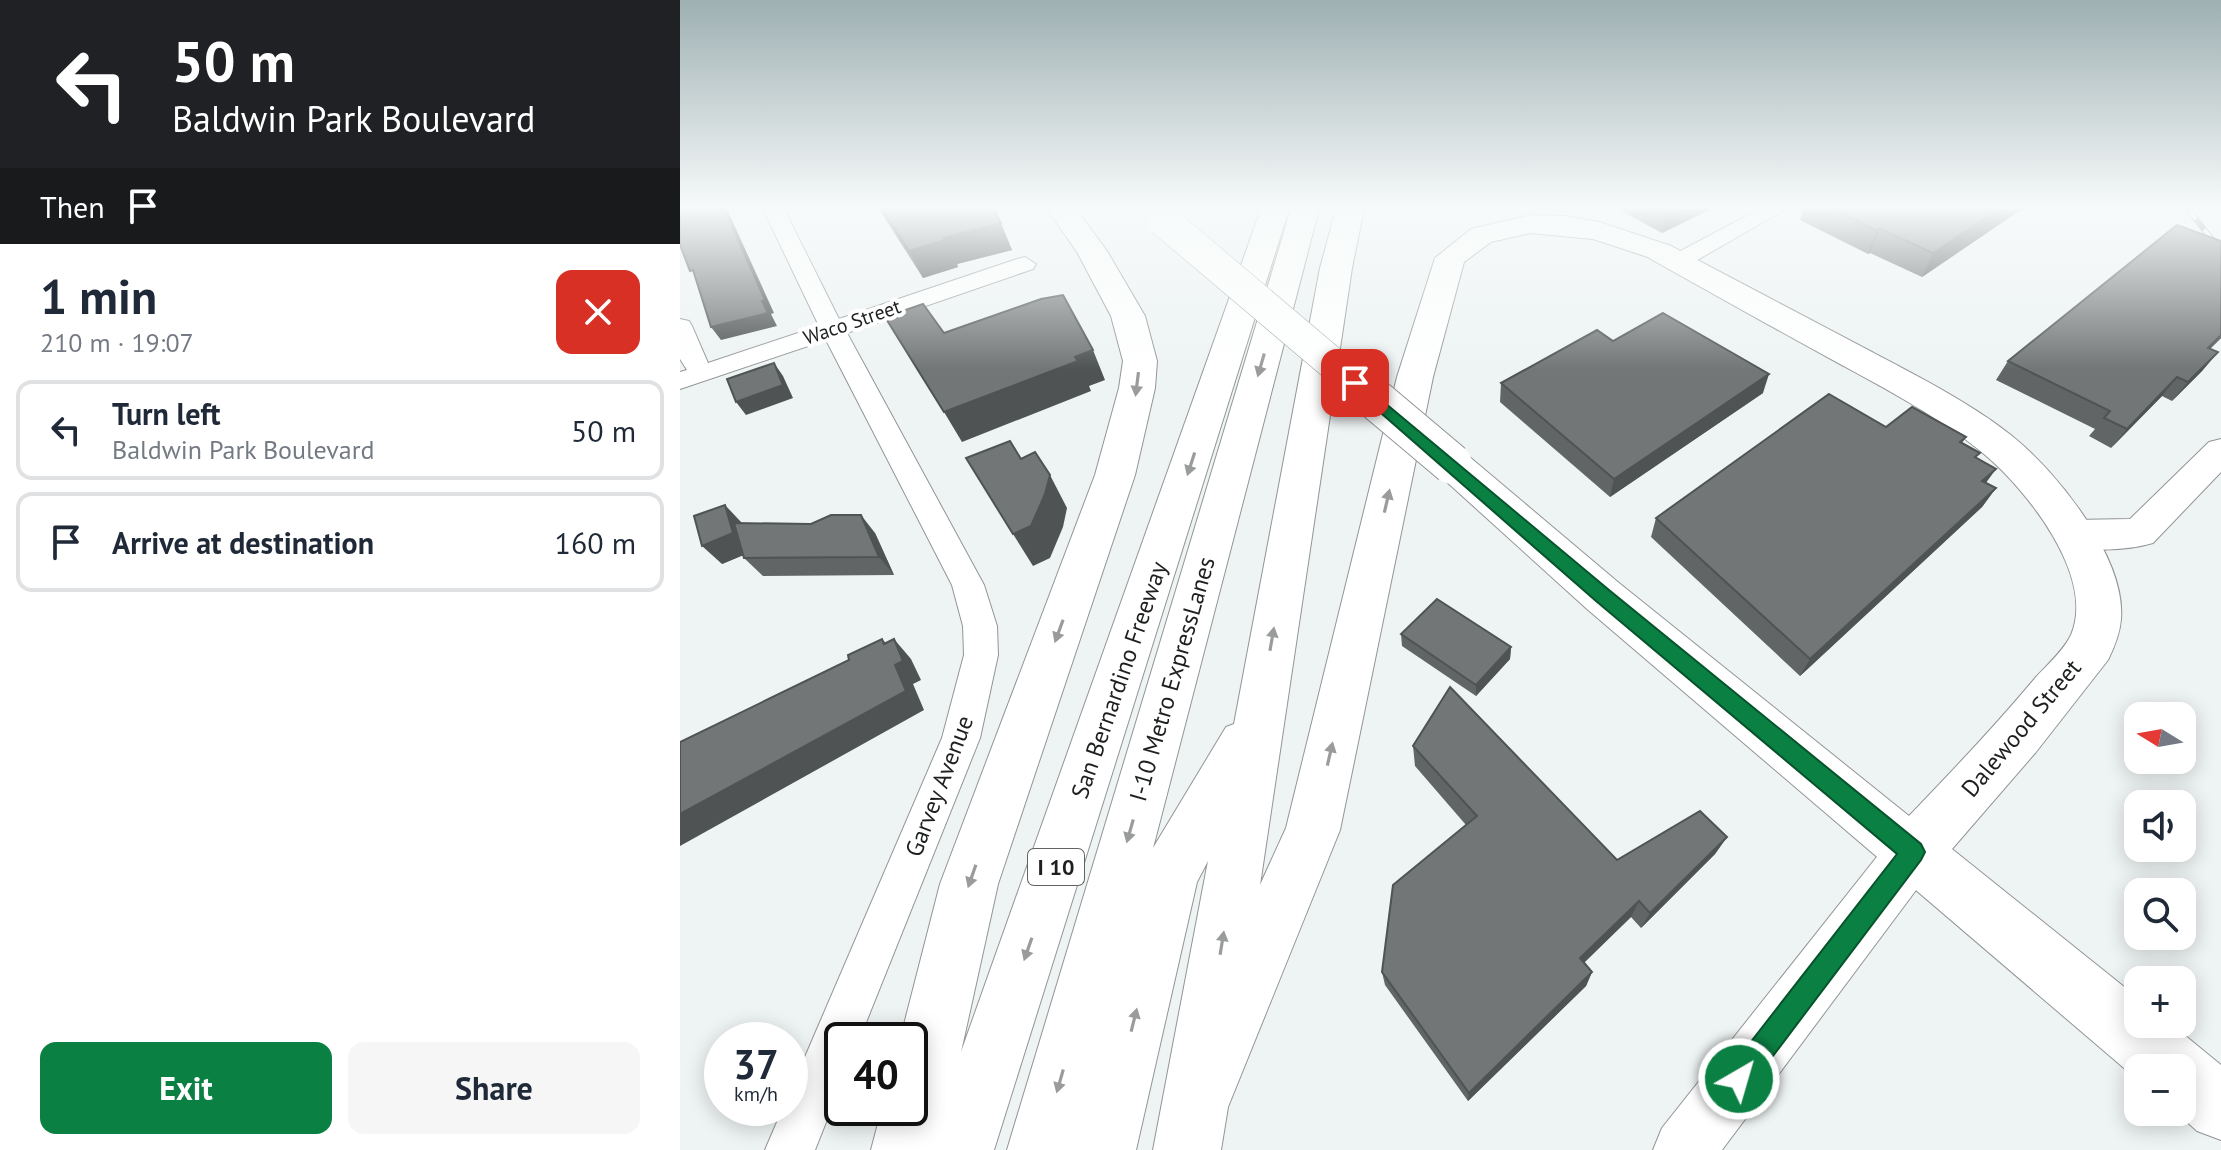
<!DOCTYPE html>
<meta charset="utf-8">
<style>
:root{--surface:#fff;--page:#f6f6f7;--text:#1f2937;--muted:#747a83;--line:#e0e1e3;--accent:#0b8043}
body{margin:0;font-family:"PT Sans",sans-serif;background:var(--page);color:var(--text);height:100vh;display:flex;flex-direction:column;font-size:30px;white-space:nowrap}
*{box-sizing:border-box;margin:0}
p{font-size:26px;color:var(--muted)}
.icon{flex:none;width:44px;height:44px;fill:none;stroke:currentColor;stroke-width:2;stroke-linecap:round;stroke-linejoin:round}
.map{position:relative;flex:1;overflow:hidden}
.side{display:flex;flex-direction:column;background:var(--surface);width:680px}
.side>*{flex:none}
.banner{background:#202124;color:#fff;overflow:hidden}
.needle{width:52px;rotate:281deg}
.tools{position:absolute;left:1444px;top:702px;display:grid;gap:16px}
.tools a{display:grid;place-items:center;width:72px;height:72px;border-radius:16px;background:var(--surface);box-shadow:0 4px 20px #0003;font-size:40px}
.speed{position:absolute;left:24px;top:1022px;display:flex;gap:16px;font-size:40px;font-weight:700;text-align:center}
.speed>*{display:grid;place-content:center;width:104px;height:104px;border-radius:50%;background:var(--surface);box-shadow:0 4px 20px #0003;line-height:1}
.speed small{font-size:20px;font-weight:400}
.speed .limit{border:4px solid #111;border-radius:12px;background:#fff;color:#111}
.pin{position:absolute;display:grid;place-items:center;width:68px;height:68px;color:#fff;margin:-34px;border-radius:16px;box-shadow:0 4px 12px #0006}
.me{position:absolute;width:88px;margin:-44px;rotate:38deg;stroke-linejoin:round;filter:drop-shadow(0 0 6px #0008)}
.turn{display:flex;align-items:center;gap:28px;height:168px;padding:0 40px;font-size:36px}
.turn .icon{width:104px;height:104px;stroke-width:2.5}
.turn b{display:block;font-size:56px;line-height:68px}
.then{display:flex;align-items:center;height:76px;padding:0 40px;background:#0003;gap:16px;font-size:30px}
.round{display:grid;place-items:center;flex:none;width:84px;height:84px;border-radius:16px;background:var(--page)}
.head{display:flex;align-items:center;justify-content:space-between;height:136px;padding:0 40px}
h1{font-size:48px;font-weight:600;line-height:60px}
.button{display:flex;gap:16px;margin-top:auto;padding:16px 40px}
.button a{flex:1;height:92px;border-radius:16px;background:var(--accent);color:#fff;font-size:32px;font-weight:600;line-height:92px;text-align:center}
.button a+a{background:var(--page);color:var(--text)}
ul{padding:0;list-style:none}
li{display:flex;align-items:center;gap:24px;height:100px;margin:0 16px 12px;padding:0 24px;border:4px solid var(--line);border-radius:16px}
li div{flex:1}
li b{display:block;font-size:30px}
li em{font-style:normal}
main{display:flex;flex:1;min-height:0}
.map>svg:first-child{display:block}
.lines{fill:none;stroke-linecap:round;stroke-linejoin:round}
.minor-casing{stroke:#929596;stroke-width:2}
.tertiary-casing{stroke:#929596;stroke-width:2}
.secondary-casing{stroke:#929596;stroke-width:2}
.motorway-casing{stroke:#929596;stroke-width:2}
.minor{fill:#fff;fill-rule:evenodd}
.tertiary{fill:#fff;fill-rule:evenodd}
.secondary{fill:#fff;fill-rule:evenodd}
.motorway{fill:#fff;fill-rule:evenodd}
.rail-casing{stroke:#757979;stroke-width:6}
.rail{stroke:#fff;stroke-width:4;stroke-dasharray:13;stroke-linecap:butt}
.secondary-bridge-far1-casing{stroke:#929596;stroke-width:33;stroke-linecap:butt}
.secondary-bridge-casing{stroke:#929596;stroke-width:42;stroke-linecap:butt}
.secondary-bridge-far1{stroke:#fff;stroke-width:32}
.secondary-bridge{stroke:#fff;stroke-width:40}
.wall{fill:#626565}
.shaded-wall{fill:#505353}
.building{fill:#727676;stroke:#505353;stroke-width:2}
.oneway{fill:#9a9b9b}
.route{fill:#0b8043;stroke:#07532c;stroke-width:2}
.labels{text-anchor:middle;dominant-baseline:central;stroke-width:8;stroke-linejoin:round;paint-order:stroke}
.far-street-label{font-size:20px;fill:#1e2020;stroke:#fff}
.shield{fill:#fff;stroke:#626363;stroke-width:2}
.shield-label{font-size:22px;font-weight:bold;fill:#1e2020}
.street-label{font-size:24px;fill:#1e2020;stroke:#fff}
</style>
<main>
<section class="side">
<div class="banner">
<div class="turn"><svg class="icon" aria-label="left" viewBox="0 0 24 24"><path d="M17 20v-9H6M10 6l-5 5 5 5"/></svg><div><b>50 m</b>Baldwin Park Boulevard</div></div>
<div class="then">Then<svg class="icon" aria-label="arrive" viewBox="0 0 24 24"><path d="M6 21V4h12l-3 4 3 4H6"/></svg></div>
</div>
<div class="head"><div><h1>1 min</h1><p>210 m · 19:07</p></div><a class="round" style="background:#d93025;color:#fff"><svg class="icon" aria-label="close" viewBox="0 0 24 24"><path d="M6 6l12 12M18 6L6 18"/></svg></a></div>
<ul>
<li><svg class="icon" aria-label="left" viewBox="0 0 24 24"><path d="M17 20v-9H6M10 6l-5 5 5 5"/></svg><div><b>Turn left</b><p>Baldwin Park Boulevard</p></div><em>50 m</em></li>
<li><svg class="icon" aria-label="arrive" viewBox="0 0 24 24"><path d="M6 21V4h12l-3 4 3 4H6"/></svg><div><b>Arrive at destination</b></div><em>160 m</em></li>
</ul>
<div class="button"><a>Exit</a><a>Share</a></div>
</section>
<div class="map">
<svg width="1541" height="1150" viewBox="0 0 1541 1150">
<rect width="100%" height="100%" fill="#eef3f3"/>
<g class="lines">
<!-- minor casing -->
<g class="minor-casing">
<g id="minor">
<path d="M83,209H104L159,319L337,259L345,257L356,264L353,269L167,333L304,585L317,626L318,655L300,738L179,1040H162V1082L135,1150H85L103,1108H110V1092L262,738L284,655L283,626L272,585L146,340L0,389V372L7,370L0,359V319L9,321L12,326L28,363L139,326Z"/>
<path d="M1080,209H1106L1005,267H989L986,262L989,257Z"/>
</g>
</g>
<!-- tertiary casing -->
<g class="tertiary-casing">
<g id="tertiary">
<path d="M1541,439V472L1473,543C1446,551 1406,552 1379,544L1374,534L1379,524L1393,520L1450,519L1529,442Z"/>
<path d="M1233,827L1251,834L1258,852L1251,870L1042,1150H973L982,1128L1215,834Z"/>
</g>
</g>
<!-- secondary casing -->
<g class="secondary-casing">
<path id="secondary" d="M980,243L991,246C1057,281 1124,316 1190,351C1234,374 1294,405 1332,436C1377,472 1446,558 1441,619C1440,633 1434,648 1428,660L1356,752L1272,849L1458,998V1024H1491L1541,1065V1140L1517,1131L1496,1112H1502V1068H1458V1080L907,609L758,474L752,464L758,454L772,450L786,454L939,583L1229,816C1273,770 1316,725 1356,677C1367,665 1384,650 1391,635C1416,576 1346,489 1304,454C1264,420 1206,389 1160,364C1096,329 1033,294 969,258L965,252L969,246Z"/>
</g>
<!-- motorway casing -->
<g class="motorway-casing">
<g id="motorway">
<path d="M367,209H396L427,251L465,316L477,361L475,388L455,475L318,884L281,1052L581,209H609L314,1150H191L202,1108H230V1040H220L260,884L415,475L439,388L443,361L431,316L397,252Z"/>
<path d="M611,209H639L473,848L546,727L554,724L640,268L656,209H684L672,268L580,885L606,828L717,377L755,258L791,229L850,215L884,216L919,222L991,246L995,252L991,258L980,261L913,239L850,233L811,242L784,262L753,377L660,830L548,1107L541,1150H473L528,861L517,882L456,1150H327Z"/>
</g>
</g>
<!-- minor -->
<use href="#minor" class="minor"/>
<!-- tertiary -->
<use href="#tertiary" class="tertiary"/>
<!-- secondary -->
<use href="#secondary" class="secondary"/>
<!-- motorway -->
<use href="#motorway" class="motorway"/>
<!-- rail casing -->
<g class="rail-casing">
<path id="rail" d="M1508,209L1537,246"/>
</g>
<!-- rail -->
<use href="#rail" class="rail"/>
<!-- secondary-bridge-far1 casing -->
<g class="secondary-bridge-far1-casing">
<path id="secondary-bridge-far1" d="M483,220L666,375"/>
</g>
<!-- secondary-bridge casing -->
<g class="secondary-bridge-casing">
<path id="secondary-bridge" d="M664,373L772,464"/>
</g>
<!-- secondary-bridge-far1 -->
<use href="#secondary-bridge-far1" class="secondary-bridge-far1"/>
<!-- secondary-bridge -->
<use href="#secondary-bridge" class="secondary-bridge"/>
</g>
<!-- wall -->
<g class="wall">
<path d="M199,209H314L332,250L277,264L278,267L243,278Z"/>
<path d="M938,209H1031L982,233Z"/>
<path d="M1123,209H1342L1242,277L1190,253L1188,254L1120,220Z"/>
<path d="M1541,241V338L1530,349L1538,352L1522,371L1492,401L1482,396L1431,448L1409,436L1415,429L1316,380L1328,361Z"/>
<path d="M933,341L1083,393L930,497L820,402L821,383Z"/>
<path d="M1206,427L1286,437L1282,443L1297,458L1306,483L1316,488L1302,507L1120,676L971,537L976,518Z"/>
<path d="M62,523L195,533L214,575L83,576L64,558L63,555L42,564Z"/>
<path d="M721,634L831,647L830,659L796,696L722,646Z"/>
<path d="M733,746L937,860L1047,837L1035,854L961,928L951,917L904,963L912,972L906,986L788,1101L705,985L702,972L786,825L735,766Z"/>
</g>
<!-- shaded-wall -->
<g class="shaded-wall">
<path d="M44,209H47L94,313L91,314L97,326L41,340L31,327Z"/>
<path d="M997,209H1031L982,233L986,215Z"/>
<path d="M1319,209H1342L1242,277L1253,253Z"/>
<path d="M321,223L332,250L277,264L278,267L243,278L229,251L263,238Z"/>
<path d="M1200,229L1190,253L1188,254L1197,231Z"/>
<path d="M1541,335V338L1512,366L1528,348Z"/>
<path d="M413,350L425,380L409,386L411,391L282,442L264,412Z"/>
<path d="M1538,352L1522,371L1492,401L1508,382Z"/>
<path d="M94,363L103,376L113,398L66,415L56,402Z"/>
<path d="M1089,374L1083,393L930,497L934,479Z"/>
<path d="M1497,377L1482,396L1431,448L1447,429Z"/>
<path d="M1316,469L1303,487L1302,481Z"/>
<path d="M370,475L387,508L383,527L370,558L353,566L333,534Z"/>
<path d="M1316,488L1302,507L1120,676L1130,659Z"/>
<path d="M45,505L62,523L71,552L42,564L22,546Z"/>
<path d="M181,515L195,533L214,575L199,557Z"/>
<path d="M202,639L220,658L214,639L231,659L241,680L233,684L244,710L0,846V814L204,644Z"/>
<path d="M831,647L830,659L796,696V685Z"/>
<path d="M1047,837L1035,854L961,928L970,913Z"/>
<path d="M959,901L951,917L894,972L900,958Z"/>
<path d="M912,972L906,986L788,1101L789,1093Z"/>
</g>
<!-- building -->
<g class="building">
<path d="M0,209H44L85,300L82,301L88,313L31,327L13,270L10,271L0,245Z"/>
<path d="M202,209H314L321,223L263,238L265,240L229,251Z"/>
<path d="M976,209H997L986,215Z"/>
<path d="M1153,209H1319L1253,253L1200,229L1197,231Z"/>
<path d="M1497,225L1541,241V335L1528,348L1538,352L1508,382L1497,377L1447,429L1424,418L1430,411L1328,361Z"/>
<path d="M383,295L413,350L395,357L398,361L264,412L205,317L243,304L264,333L361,299Z"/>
<path d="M983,313L1089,374L934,479L821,383L917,330L933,341Z"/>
<path d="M94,363L103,385L56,402L47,379Z"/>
<path d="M1149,394L1206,427L1232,407L1286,437L1280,442L1300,453L1295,457L1316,469L1302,481L1316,488L1130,659L976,518Z"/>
<path d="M330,441L341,459L355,452L370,475L365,494L351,526L333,534L286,458Z"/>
<path d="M45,505L53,533L22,546L14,516Z"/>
<path d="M151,515H181L199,557L64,558L54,523L131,524Z"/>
<path d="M757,599L831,647L796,685L721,634Z"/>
<path d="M202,639L204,644L214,639L223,661L215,665L226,691L0,814V742L169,660L168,655Z"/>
<path d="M770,687L937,860L1020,811L1047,837L970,913L959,901L900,958L912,972L789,1093L702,972L713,885L797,816L733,746Z"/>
</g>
<!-- one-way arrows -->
<defs><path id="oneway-solid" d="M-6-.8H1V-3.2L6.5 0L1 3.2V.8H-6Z" transform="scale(2)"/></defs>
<g class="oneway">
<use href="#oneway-solid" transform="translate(581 365) rotate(106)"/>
<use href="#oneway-solid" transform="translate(457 384) rotate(97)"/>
<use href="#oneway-solid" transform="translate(511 464) rotate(108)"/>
<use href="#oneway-solid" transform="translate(707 501) rotate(-77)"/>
<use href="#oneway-solid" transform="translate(379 631) rotate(110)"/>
<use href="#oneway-solid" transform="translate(592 639) rotate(-80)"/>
<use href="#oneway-solid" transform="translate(650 754) rotate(-77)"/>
<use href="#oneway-solid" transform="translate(450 831) rotate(106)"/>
<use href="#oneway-solid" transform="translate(292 876) rotate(109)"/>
<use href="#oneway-solid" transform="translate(542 943) rotate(-81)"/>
<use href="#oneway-solid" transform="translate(348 949) rotate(109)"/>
<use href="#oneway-solid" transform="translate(454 1020) rotate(-76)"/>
<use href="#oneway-solid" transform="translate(380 1081) rotate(106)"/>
</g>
<!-- sky -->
<linearGradient id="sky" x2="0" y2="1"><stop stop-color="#9eb0b2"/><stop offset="0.56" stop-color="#f7fafa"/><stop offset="1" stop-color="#f7fafa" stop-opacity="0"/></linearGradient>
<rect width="1541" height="370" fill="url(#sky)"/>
<!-- route -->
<path class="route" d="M675,378L929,590L1241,844L1245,852L1241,860L1068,1089L1059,1093L1049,1089L1045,1079L1049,1070L1217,854L916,601L670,386V380Z"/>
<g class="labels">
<!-- far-street labels -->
<g class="far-street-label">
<text transform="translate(172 322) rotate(-19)">Waco Street</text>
</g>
<!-- shield labels -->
<rect class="shield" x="348" y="849" width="56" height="36" rx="6"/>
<g class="shield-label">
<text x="376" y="867">I 10</text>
</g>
<!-- street labels -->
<g class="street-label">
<text transform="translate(492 679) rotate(-74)">I-10 Metro ExpressLanes</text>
<text transform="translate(439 680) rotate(-71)">San Bernardino Freeway</text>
<text transform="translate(1341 728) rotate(-50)">Dalewood Street</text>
<text transform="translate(259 786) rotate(-69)">Garvey Avenue</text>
</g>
</g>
</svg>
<div class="tools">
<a><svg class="needle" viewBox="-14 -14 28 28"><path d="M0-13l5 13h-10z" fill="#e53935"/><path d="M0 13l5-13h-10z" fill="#747a83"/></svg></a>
<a><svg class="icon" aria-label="sound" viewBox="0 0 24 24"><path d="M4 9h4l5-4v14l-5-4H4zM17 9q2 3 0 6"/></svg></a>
<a><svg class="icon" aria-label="search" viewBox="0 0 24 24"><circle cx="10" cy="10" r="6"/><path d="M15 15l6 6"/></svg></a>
<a>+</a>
<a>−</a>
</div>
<div class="speed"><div>37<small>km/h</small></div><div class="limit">40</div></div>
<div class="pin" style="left:675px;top:383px;background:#d93025"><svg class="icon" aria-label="arrive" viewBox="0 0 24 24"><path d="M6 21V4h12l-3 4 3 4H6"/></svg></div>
<svg class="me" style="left:1059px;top:1079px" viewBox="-20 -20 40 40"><circle r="17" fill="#0b8043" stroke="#fff" stroke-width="3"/><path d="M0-11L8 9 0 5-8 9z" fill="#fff"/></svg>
</div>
</main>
